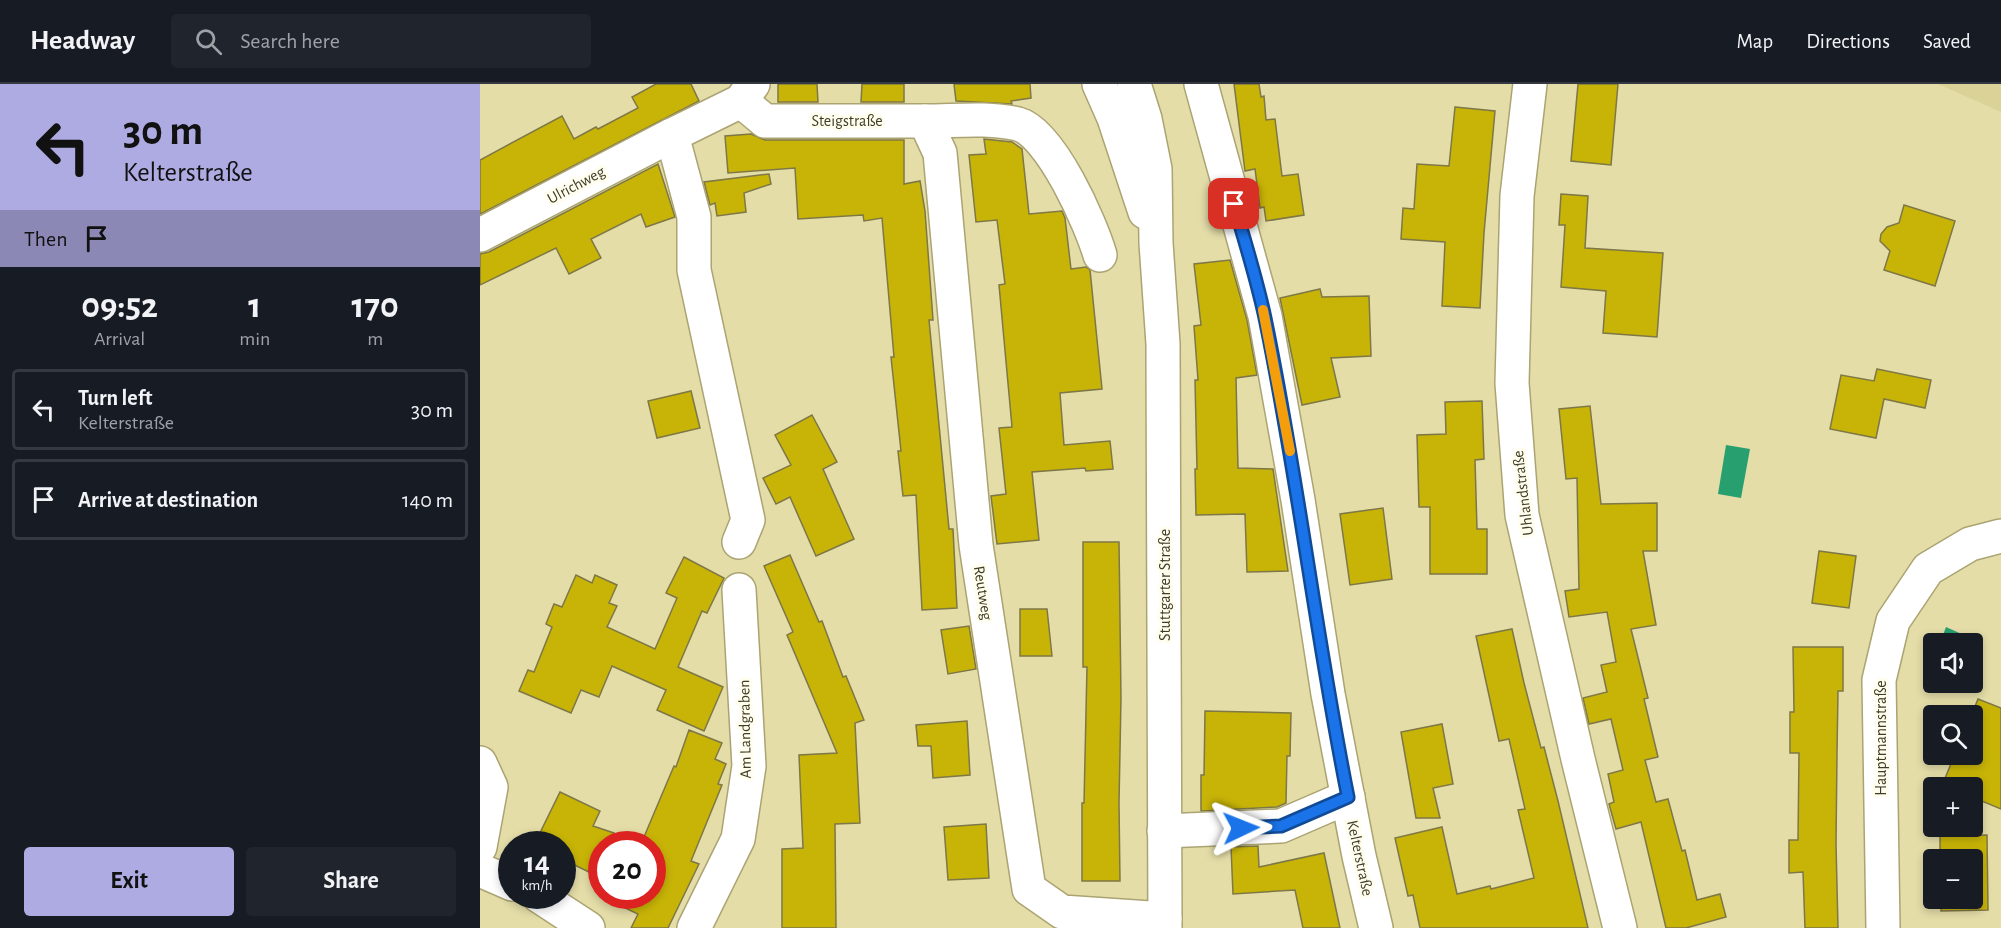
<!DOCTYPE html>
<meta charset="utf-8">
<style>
:root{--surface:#171b24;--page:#20242c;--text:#f1f3f6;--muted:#9ea1a6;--line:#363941;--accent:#aeabe3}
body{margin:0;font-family:"Alegreya Sans",sans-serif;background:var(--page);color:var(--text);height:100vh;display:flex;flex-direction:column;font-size:22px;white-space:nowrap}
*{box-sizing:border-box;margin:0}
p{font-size:20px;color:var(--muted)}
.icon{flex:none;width:33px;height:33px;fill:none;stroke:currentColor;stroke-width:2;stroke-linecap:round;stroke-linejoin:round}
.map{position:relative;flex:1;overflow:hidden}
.sheet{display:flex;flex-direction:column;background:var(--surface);width:480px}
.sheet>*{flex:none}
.banner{background:#aeabe3;color:#111;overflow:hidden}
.buttons{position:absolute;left:1443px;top:549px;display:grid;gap:12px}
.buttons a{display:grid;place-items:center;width:60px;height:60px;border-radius:6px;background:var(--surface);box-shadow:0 3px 9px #0003;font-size:30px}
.speed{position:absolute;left:18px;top:747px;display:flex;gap:12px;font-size:30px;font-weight:700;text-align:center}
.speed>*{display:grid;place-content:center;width:78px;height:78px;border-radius:50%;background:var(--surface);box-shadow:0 3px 9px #0003;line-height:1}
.speed small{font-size:15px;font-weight:400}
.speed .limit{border:9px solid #d22;background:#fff;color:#111}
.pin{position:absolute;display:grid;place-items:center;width:51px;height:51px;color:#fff;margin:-26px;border-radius:12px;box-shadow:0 3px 9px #0006}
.me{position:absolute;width:66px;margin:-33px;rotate:88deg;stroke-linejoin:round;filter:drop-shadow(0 0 4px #0008)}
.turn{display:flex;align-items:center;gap:21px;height:126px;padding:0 24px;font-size:27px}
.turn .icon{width:78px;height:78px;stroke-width:2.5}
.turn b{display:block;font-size:42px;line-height:51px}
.then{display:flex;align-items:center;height:57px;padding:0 24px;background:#0003;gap:12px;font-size:22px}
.eta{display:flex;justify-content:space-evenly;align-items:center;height:102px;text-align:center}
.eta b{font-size:36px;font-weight:700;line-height:42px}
.action{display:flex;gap:12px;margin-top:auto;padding:12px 24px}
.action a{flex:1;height:69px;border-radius:6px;background:var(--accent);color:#111;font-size:24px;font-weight:700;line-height:69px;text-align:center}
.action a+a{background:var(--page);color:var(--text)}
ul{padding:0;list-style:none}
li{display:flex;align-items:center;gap:18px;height:81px;margin:0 12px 9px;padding:0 12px;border:3px solid var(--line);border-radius:6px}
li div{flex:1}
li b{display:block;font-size:22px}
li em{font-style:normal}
header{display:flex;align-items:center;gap:36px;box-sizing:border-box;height:84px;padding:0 30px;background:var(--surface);border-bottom:2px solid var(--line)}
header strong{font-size:28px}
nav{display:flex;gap:33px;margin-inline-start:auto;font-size:21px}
.search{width:420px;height:54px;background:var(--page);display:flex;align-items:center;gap:15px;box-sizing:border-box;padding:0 21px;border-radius:6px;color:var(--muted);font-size:22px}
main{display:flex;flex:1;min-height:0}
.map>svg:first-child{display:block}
.built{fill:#dad297}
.water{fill:#279f6f}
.building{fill:#c8b407;stroke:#7e7746;stroke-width:1.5}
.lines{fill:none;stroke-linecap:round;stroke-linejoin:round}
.minor-casing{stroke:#aba472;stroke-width:36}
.major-casing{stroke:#aba472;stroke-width:36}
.minor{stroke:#fff;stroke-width:33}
.major{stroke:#fff;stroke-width:33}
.route-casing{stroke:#114b97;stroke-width:15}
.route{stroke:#1a73e8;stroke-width:10}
.slow{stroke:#f59e0b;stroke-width:10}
.labels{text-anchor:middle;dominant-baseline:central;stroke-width:6;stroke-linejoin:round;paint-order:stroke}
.street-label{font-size:16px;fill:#3f3c27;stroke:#fffded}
</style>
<header>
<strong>Headway</strong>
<div class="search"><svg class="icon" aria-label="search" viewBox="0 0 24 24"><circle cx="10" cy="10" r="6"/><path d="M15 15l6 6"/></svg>Search here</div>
<nav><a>Map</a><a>Directions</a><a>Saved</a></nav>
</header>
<main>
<section class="sheet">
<div class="banner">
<div class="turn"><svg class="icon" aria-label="left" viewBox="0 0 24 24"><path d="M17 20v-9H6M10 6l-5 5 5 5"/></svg><div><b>30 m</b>Kelterstraße</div></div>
<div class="then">Then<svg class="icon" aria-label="arrive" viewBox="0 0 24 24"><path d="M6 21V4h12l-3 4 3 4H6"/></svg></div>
</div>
<div class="eta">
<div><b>09:52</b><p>Arrival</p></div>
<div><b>1</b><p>min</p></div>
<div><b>170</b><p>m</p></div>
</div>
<ul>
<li><svg class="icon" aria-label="left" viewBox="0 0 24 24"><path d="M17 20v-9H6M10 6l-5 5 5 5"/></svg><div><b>Turn left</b><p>Kelterstraße</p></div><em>30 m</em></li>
<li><svg class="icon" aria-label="arrive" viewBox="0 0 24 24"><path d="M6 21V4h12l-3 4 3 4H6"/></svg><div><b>Arrive at destination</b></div><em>140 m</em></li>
</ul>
<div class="action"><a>Exit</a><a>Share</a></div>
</section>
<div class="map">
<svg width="1521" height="844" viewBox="0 0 1521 844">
<rect width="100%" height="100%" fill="#e4dda8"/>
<!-- built -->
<path class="built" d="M1458,0H1521V28Z"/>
<!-- water -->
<g class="water">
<path d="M1246,361L1270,365L1261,414L1238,410Z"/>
<path d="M1466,543L1484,551L1481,559H1460Z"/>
</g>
<!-- building -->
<g class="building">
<path d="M176,0H211L219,17L0,130V76L82,32L94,55L116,43L118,45L158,24L152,13Z"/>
<path d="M298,0H337L338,18H298Z"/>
<path d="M382,0H424V18H381Z"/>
<path d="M474,0H550L551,14L531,17L532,20L476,17Z"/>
<path d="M754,0H779L781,13L784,12L786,36L795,35L802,92L818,90L824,131L786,137L784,123L780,124L775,85L765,87Z"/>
<path d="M1098,0H1138L1131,81L1091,77Z"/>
<path d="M975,23L1015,27L1004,149L1000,224L962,222L965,158L921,155L923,124L934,125L937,80L969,82Z"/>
<path d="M271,50L285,56H424V100L440,97L445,127L453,236H449L469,445H473L477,524L442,526L436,411L423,412L418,367H421L411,273H414L402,134L384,137L383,131L318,135L315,84L248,89L245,52Z"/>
<path d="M504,55L532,58L542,65L549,130L582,127L585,134L591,185L606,183L610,186L622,305L580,309L584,361L630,357L633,385L606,387L605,384L552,388L559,456L517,460L511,412L526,410L519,344L532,343L519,201L525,200L517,136L496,138L489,71L506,70Z"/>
<path d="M178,80L195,133L166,143L161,130L111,155L121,174L89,190L76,164L0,201V170L9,168Z"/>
<path d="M289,90L291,100L264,109L266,128L237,132L235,119L230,121L224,98Z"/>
<path d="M1081,110L1108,112L1105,164L1183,169L1177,253L1123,249L1126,207L1081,203L1085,141H1079Z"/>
<path d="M1424,121L1475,137L1455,202L1404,186L1410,167L1400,157L1401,150L1407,143L1419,139Z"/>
<path d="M750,176L767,236L777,291L756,294L758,384L793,385L808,487L767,488L765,430L716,431L715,385H717L715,296H718L714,242L721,241L714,180Z"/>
<path d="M840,205L842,213L889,212L891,272L851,274L860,313L822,321L800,214Z"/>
<path d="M1397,285L1451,296L1445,324L1404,315L1396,354L1350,345L1361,291L1394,297Z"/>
<path d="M211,307L220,344L177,354L168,317Z"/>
<path d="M1002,317L1004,375L995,376L997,445H1007V490H950V423H939L937,351L966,350L965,318Z"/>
<path d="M1110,322L1121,420L1177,419V467H1163L1176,541L1151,545L1168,614L1164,615L1178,673L1165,676L1176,718L1188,715L1202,767L1205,766L1217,816L1240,810L1246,833L1206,844H1186L1161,738L1136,745L1129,720L1134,718L1128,690L1143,686L1131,635L1109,640L1103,614L1127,608L1121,581L1136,578L1127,528L1089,533L1085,507L1099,505L1097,394L1086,395L1079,325Z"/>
<path d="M332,331L357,378L343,385L374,455L336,472L310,413L296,420L283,394L311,381L295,351Z"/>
<path d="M903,424L912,495L870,501L860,430Z"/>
<path d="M603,458H639L641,614L639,719L640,797H602V719H604L607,583H603Z"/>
<path d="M1339,467L1376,472L1369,524L1332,519Z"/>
<path d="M310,471L339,538L342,537L363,593L366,592L384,636L375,639L380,739L355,740L356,844H302V765L323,764L319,671L357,669L307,551L313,548L284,482Z"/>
<path d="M204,473L244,494L227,529L222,527L198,583L243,603L224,647L177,626L186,606L132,582L119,613L101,606L91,629L39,607L48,586L54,588L72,543L66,540L74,520L82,523L96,491L112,499L115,491L137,501L129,519L137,522L127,543L175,565L197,514L186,509Z"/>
<path d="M540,525H567L572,572H540Z"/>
<path d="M489,542L496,585L468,590L461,546Z"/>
<path d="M1032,545L1044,599L1061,664L1064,663L1078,717L1108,844H940L933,811L928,812L915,754L962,743L977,810L1010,802L1011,805L1054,794L1038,726L1045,725L1029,655L1019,657L996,552Z"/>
<path d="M1313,563H1363V607H1358L1357,669L1356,760L1358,844H1325L1323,788L1309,789V756H1318L1319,669H1310V628H1314Z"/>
<path d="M1498,615L1521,624V725L1492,713V704H1461L1475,670H1492V632H1491Z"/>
<path d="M725,627L811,629L810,672H807L806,719L797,723L721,727V691H724Z"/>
<path d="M487,637L490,691L453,694L451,662H438L436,641Z"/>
<path d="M962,640L973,700L953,704L960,734H936L921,648Z"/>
<path d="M209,646L242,659L235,675L246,680L238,700L242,701L211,777L219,780L188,844H151L158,830L120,812H172V760H161L194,682L196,683Z"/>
<path d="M80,708L120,727L113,742L134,749L128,760H122V773L113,790L82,775V760H68L57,755Z"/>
<path d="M506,740L509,794L468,796L464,743Z"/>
<path d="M1507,751L1508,826L1461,827V814H1492V776H1460V752Z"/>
<path d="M778,762L779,783L844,769L860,844H823L815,806L753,810L751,763Z"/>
</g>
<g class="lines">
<!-- minor casing -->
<g class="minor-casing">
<g id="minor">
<path d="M721,0L785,232L818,416L848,610L879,772L896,844"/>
<path d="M1050,0L1037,112L1032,299L1042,431L1098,675L1140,844"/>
<path d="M261,17L285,37H445L460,69L496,461L549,805L582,828L685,835"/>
<path d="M445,37C475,37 508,33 538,40C571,49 611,140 620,171"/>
<path d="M192,51L214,133V186L268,436L259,458"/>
<path d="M0,151L192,51L261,17L273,0"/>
<path d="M0,679L11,703L0,763"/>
<path d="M684,747L801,742L868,713"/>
<path d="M0,786L32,800"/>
<path d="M59,812L108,844"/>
<path d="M214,844L258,755L269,682L259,506"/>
<path d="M1403,844L1399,596L1413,537L1448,485L1490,460L1521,452"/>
</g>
</g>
<!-- major casing -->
<g class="major-casing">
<g id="major">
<path d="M619,0L634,34L665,128"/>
<path d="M654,0L665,35L675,85L676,159L683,260L685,844"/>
</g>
</g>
<!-- minor -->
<use href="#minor" class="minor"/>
<!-- major -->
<use href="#major" class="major"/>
</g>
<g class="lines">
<!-- route casing -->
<g class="route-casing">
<path id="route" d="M754,120C765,158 777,196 785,234C818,393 836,554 868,713L801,742L761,744"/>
</g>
<!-- route -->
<use href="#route" class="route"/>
<!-- slow -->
<path class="slow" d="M783,226L810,367"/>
</g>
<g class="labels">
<!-- street labels -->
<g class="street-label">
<text x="367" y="37">Steigstraße</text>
<text transform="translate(96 101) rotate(-28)">Ulrichweg</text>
<text transform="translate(1043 409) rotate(-97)">Uhlandstraße</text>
<text transform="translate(685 501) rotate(-90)">Stuttgarter Straße</text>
<text transform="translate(503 509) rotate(81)">Reutweg</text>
<text transform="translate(265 645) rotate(-91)">Am Landgraben</text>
<text transform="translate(1401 654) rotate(-90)">Hauptmannstraße</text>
<text transform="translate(880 774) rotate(78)">Kelterstraße</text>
</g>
</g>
</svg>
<div class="buttons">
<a><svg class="icon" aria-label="sound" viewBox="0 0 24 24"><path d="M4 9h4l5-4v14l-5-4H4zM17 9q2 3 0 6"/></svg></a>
<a><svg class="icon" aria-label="search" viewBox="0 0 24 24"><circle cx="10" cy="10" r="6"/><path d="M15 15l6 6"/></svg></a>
<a>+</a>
<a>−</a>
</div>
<div class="speed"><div>14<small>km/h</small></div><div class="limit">20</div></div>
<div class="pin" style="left:754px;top:120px;background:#d93025"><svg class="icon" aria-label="arrive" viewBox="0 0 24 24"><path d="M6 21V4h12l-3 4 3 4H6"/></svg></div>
<svg class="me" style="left:761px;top:744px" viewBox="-20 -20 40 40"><path d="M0-17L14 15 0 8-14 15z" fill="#1a73e8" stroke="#fff" stroke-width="4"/></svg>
</div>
</main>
